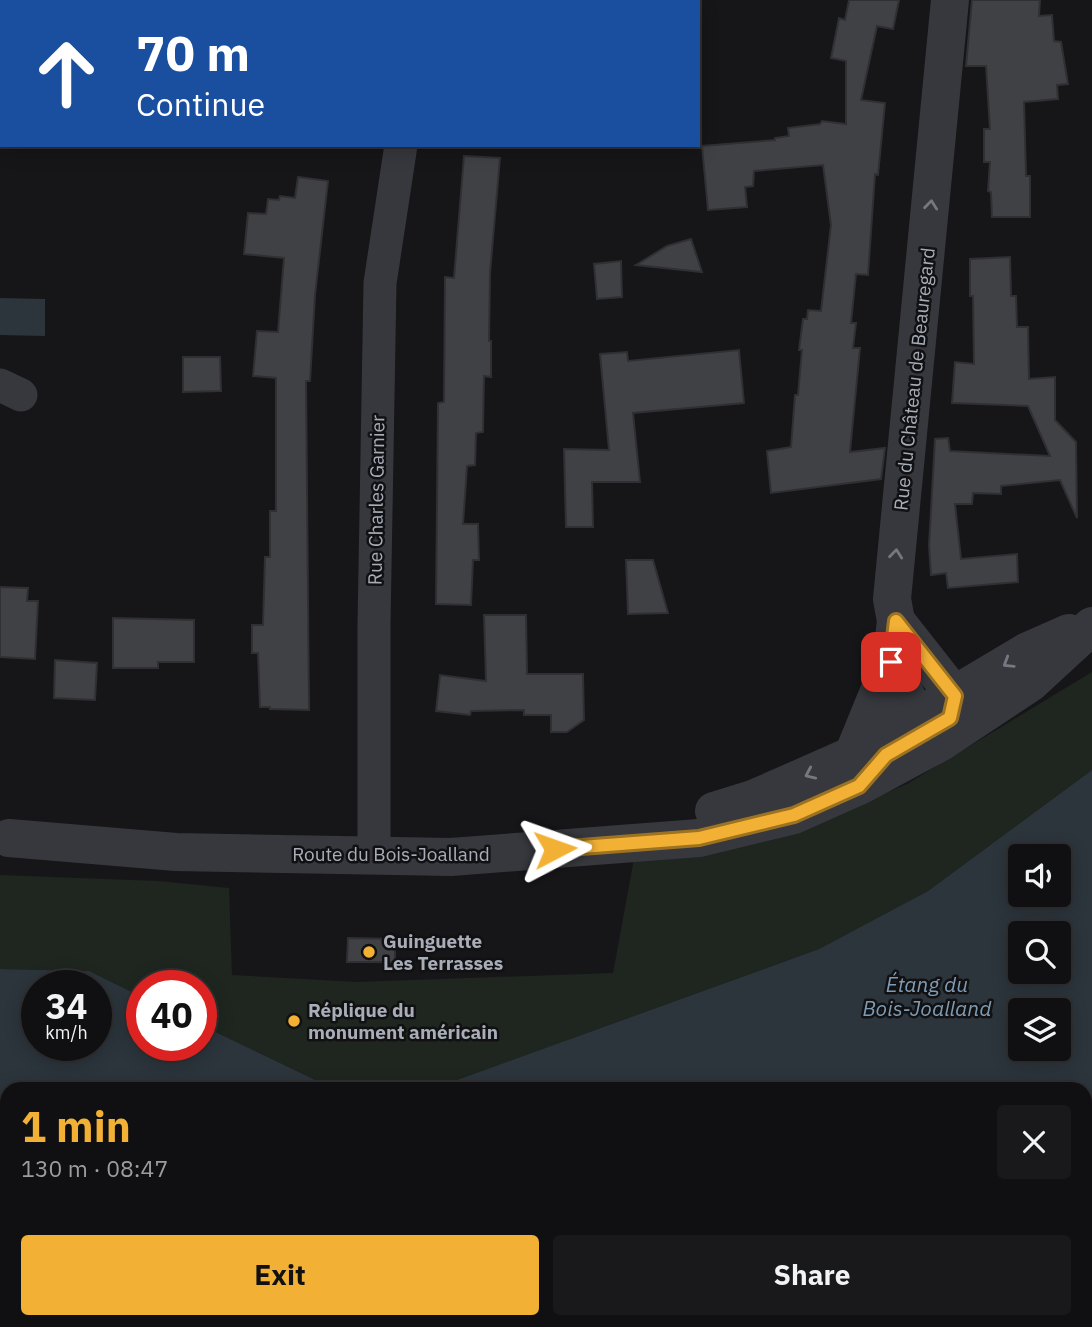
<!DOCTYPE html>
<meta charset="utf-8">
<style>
:root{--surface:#101012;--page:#19191b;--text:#f1f3f6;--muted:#9c9d9f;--line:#303032;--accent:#f2b134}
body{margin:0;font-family:"IBM Plex Sans",sans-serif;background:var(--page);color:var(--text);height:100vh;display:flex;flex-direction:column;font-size:26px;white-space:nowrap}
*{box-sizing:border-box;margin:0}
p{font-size:23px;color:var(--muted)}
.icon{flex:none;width:38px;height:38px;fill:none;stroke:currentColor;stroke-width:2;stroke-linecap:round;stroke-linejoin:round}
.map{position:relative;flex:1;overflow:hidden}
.panel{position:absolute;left:0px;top:1082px;width:1092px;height:247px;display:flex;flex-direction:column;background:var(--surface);border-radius:21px 21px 0 0;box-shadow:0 4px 18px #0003,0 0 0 2px var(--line)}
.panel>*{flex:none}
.banner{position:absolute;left:0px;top:0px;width:700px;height:147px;box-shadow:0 4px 18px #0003,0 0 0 2px var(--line);background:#1a4fa0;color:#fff;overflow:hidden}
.buttons{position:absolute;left:1008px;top:844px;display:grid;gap:14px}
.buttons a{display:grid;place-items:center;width:63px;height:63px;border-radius:7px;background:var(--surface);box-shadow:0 4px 18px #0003,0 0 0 2px var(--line);font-size:35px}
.speed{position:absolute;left:21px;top:970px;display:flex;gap:14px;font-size:35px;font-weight:700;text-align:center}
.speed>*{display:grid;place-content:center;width:91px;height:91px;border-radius:50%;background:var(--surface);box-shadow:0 4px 18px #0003,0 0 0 2px var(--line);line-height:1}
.speed small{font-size:18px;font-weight:400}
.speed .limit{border:10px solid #d22;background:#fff;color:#111}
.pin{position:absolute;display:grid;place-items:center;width:60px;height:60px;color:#fff;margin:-30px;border-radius:14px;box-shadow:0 4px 10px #0006}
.me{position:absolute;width:77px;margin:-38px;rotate:86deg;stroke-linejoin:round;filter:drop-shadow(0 0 5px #0008)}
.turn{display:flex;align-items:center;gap:24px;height:147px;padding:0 21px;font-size:32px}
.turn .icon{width:91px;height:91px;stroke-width:2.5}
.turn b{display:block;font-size:49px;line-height:60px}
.round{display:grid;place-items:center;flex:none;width:74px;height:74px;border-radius:7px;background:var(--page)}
.head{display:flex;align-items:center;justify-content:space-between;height:119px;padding:0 21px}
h1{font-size:42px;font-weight:800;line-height:52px;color:var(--accent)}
.cta{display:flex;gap:14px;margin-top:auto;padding:14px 21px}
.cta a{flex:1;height:80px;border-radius:7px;background:var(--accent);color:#111;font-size:28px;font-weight:800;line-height:80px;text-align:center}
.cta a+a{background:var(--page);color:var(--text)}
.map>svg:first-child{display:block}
.green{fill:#1e261f}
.water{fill:#2c353c;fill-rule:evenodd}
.building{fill:#404145;stroke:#303034;stroke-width:2}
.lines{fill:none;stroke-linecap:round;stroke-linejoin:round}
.minor{stroke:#37383d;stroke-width:33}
.tertiary{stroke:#37383d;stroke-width:38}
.oneway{stroke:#757881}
.route-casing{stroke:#9d7322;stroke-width:18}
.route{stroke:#f2b134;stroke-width:12}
.poi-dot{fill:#f2b134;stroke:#111113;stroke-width:2.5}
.labels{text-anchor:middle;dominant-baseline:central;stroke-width:5;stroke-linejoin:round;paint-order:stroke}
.street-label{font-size:19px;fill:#a8adb8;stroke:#111113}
.poi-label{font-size:19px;font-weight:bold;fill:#a8adb8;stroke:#111113;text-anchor:start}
.water-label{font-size:21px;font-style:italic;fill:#7f9bb3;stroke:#111113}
</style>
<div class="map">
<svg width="1092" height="1327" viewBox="0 0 1092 1327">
<rect width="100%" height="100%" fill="#161618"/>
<!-- green -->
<path class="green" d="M1092,672V770L928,891L819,949L435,1088H332L201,1025V985H142V997L89,971L0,969V875L158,881L229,888L232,975L357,982L613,973L636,848L770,839L907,784Z"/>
<!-- water -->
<g class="water">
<path d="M0,298L45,299V336L0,335Z"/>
<path d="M1092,770V1327H0V969L89,971L142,997V1045H201V1025L332,1088H7V1321H1085V1088H435L819,949L928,891ZM1020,856H1059V894H1020ZM1020,933H1059V971H1020ZM37,985H96V1045H37ZM1020,1010H1059V1048H1020Z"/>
</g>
<!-- building -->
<g class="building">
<path d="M849,0H899L893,29L877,26L861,100L885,103L878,175L875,174L868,275L856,274L851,323H856L853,348H860L850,452L885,448L881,479L771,493L767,451L791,447L795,395H798L802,350H799L803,319H807L808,310L821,311L831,225L823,165L754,171L753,186L745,187L747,207L708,210L702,146L775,140V138L789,136L788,128L820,124L822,121L846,124V61L831,58L839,18L845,20Z"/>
<path d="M972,0H1040L1039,16L1052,15L1054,41L1061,42L1068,84L1057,85L1058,99L1024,102L1026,176H1030V217H992L991,192L988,191L990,162H984V129H990L986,66H966Z"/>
<path d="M464,156L500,158L490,273L489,341H491V377L484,376L483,432L476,433L475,465L467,466L463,524H478L479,560H473L471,605L436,604L438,403L444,402L445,277L454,278Z"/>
<path d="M298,177L328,181L315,295L310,381H306L309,710L270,709V707H260L258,653H252V625H263L265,557H270V511H276V378L253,376L257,331L278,332L284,258L244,254L248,213L266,214L268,199L279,200L280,196L295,198Z"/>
<path d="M691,239L702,272L636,265L667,246Z"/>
<path d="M1010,257L1011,296H1016L1017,327H1028L1029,379L1055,377V420L1076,442L1077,518L1060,480L1001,486V494L973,493L972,504H955L961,559L1017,554L1018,582L948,588L946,573L931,575L929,546L935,439L948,438L950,451L1050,456L1028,406L952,403L955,362L974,364L973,296H970V259Z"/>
<path d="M621,261L622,297L597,299L594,264Z"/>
<path d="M739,350L744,403L633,413L640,482H592L593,527H566L564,449L609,450L600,354L627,352L628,361Z"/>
<path d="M183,357H220L221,391L183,392Z"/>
<path d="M626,560H653L668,613L628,614Z"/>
<path d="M0,587L28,588L27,601H38L35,659L0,657Z"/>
<path d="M484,615H526L527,674H583L584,720L567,732H551V715H524V710L471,711L470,715L436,711L440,675L486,681Z"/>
<path d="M113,618L194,620V662H158V668H113Z"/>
<path d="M55,660L97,663L95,700L54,698Z"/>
<path d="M348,938L395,939V962H347Z"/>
</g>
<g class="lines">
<!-- minor -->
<g class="minor">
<path d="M425,2V0"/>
<path d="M0,385L21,395"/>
<path d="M374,856V625L380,283L401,145"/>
</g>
<!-- tertiary -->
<g class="tertiary">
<path d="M896,621L955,696L950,718L947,719"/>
<path d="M936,737L918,718L911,707L891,662L896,621L892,599L950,0"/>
<path d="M853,755L891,662"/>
<path d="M714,811L753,799L853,755L1026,652L1069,633"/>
<path d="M9,838L176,852L451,857L699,838L794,815L859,786L941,742L1030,683L1092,626"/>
</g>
</g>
<!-- one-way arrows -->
<defs><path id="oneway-chevron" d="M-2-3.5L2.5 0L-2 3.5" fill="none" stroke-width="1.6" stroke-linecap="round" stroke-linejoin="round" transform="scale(1.75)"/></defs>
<g class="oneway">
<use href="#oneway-chevron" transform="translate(931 205) rotate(-84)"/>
<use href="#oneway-chevron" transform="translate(896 554) rotate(-84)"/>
<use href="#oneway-chevron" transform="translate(1008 663) rotate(148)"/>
<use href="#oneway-chevron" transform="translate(810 774) rotate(156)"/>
</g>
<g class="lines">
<!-- route casing -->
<g class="route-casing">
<path id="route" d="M555,849L699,838L794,815L859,786L886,755L950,718L955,696L896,621L891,662"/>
</g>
<!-- route -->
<use href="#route" class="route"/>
</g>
<!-- markers -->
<g class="poi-dot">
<circle cx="369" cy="952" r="7"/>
<circle cx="294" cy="1021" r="7"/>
</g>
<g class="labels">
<!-- street labels -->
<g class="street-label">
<text transform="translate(914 379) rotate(-84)">Rue du Château de Beauregard</text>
<text transform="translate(376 500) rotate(-89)">Rue Charles Garnier</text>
<text x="391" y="854">Route du Bois-Joalland</text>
</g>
<!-- poi labels -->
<g class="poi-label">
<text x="383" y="941">Guinguette<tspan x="383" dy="22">Les Terrasses</tspan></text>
<text x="308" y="1010">Réplique du<tspan x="308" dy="22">monument américain</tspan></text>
</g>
<!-- water labels -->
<g class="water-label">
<text x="927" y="984">Étang du<tspan x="927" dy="24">Bois-Joalland</tspan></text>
</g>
</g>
</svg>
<div class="buttons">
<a><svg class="icon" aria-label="sound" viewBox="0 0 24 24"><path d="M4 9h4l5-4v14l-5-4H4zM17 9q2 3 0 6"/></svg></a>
<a><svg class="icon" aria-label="search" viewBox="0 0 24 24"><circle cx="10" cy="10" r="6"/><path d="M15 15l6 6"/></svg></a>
<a><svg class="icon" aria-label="layers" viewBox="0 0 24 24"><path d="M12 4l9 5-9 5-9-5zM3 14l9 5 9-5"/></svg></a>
</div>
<div class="speed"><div>34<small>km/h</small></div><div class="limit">40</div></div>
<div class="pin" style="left:891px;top:662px;background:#d93025"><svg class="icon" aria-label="arrive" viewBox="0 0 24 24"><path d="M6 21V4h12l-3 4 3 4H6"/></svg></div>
<svg class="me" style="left:555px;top:849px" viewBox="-20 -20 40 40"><path d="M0-17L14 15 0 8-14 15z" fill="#f2b134" stroke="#fff" stroke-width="4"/></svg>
<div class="banner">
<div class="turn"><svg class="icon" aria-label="ahead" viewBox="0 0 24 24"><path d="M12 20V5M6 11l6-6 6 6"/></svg><div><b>70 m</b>Continue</div></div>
</div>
<section class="panel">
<div class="head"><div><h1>1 min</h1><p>130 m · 08:47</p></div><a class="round"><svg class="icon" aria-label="close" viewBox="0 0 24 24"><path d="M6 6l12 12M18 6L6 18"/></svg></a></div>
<div class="cta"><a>Exit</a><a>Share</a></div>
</section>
</div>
